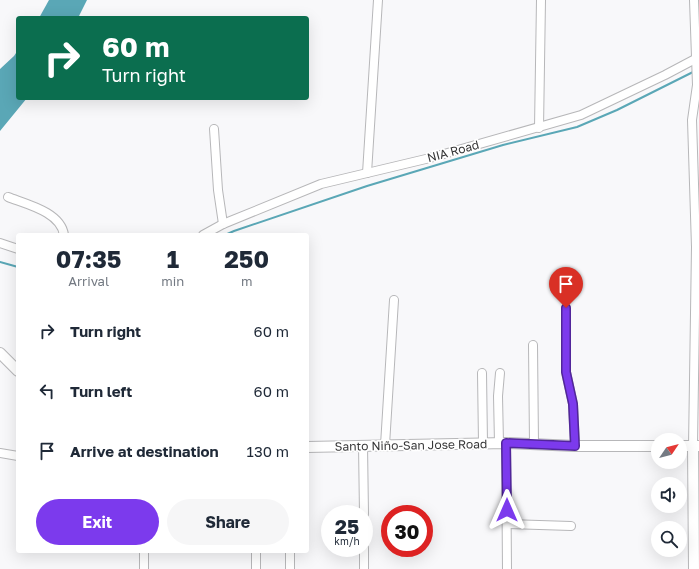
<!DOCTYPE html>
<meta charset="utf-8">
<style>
:root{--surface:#fff;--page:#f6f6f7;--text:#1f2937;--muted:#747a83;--accent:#7c3aed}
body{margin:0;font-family:"Golos Text",sans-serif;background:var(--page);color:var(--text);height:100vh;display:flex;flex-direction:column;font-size:15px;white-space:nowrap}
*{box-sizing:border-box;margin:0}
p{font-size:13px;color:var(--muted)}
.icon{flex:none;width:22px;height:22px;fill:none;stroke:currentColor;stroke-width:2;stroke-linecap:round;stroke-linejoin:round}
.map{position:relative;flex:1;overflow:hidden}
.panel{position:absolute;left:16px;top:233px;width:293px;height:320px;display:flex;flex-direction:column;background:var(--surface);border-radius:4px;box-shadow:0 4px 16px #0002}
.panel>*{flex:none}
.top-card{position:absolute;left:16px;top:16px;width:293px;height:84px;border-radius:4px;box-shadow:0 4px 16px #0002;background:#0b6e4f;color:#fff;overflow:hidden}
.needle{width:26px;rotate:55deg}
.tools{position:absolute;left:651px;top:433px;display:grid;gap:8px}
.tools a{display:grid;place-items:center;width:36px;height:36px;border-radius:50%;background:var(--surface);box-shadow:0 4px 16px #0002;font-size:20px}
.speed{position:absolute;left:321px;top:505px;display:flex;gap:8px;font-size:20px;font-weight:700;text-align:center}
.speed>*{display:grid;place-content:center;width:52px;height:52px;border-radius:50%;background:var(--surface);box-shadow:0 4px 16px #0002;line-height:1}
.speed small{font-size:10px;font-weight:400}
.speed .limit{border:6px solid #d22;background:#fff;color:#111}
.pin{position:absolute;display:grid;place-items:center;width:34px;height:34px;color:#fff;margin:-41px -17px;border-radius:50% 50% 50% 0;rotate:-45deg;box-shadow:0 0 4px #0007}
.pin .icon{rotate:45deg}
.me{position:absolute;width:44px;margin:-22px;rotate:0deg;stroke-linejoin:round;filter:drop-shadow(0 0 3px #0008)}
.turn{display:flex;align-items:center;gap:14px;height:84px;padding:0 20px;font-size:18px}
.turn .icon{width:52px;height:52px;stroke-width:2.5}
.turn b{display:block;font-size:28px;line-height:34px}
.eta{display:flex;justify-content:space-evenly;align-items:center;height:68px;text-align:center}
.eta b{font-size:24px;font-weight:700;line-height:28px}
.primary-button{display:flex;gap:8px;margin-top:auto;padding:8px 20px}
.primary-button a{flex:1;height:46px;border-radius:24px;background:var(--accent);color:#fff;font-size:16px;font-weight:700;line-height:46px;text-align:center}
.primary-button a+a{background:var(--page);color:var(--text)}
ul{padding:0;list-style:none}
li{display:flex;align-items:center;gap:12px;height:60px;padding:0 20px}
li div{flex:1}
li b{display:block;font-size:15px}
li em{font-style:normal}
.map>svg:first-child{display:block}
.water{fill:#5aa7b6}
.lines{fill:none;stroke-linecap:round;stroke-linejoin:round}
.stream{stroke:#5aa7b6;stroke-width:2}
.minor-casing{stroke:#b7b7b9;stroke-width:10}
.major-casing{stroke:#b7b7b9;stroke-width:12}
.minor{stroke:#fff;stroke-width:8}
.major{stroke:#fff;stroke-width:10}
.route-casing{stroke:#51269a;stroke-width:10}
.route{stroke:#7c3aed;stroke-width:7}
.labels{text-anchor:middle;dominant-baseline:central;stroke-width:3.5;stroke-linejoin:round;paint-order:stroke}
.street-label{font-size:12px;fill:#363637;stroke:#fff}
</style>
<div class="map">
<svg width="699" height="569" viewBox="0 0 699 569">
<rect width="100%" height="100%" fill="#f8f8fa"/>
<!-- water -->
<g class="water">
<path d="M49,0H87L78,18H39Z"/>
<path d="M18,50V98H27L0,131V69L14,56Z"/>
</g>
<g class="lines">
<!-- stream -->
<g class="stream">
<path d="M225,235L234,231L367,186L503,145L577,127L617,110L693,72"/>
<path d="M0,262L18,267"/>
</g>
<!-- minor casing -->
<g class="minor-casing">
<g id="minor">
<path d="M539,128L541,0"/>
<path d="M214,129L218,190L223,224"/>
<path d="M367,173L378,0"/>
<path d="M8,197C26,204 61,212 64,235"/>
<path d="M203,235L223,224L321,184L430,158L581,115L665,75L699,57"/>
<path d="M0,243L18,249"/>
<path d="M566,308V372L573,404L575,446"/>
<path d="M533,345L534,444"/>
<path d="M482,373L483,443"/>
<path d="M499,443L498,396L500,373"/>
<path d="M506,443L507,569"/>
<path d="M363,445L364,514"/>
<path d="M385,445L394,300"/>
<path d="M693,446L696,247L692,120L697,85L694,0"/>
<path d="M0,453L18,456"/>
<path d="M507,524L571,526"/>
<path d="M364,548V569"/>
<path d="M144,551V569"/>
<path d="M256,551V569"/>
<path d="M290,569V551"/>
</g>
</g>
<!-- major casing -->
<g class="major-casing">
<g id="major">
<path d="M0,353L18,371"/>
<path d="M680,446H699"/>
<path d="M693,446L694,569"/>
<path d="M307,447L506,443L575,446H658"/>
</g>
</g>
<!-- minor -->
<use href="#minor" class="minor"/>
<!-- major -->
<use href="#major" class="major"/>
</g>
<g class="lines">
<!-- route casing -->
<g class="route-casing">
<path id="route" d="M507,510L506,443L575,446L573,404L566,372V308"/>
</g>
<!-- route -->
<use href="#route" class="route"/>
</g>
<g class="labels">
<!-- street labels -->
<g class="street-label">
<text transform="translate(453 151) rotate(-15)">NIA Road</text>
<text transform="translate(411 445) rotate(-1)">Santo Niño-San Jose Road</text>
</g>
</g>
</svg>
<div class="tools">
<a><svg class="needle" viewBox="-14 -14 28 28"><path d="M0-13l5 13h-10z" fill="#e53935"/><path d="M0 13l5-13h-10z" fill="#747a83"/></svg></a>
<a><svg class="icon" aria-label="sound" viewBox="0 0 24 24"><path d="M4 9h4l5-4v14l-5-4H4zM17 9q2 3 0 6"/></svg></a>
<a><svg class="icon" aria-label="search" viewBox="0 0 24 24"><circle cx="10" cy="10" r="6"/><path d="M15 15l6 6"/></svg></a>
</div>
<div class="speed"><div>25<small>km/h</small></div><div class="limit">30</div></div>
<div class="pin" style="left:566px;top:308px;background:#d93025"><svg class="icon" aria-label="arrive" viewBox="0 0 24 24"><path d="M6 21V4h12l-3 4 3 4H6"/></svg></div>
<svg class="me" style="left:507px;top:510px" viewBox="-20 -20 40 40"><path d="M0-17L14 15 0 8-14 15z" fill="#7c3aed" stroke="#fff" stroke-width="4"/></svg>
<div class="top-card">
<div class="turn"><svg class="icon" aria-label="right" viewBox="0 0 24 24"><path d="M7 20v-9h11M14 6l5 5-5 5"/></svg><div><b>60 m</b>Turn right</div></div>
</div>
<section class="panel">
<div class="eta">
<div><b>07:35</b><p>Arrival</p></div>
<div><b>1</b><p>min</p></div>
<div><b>250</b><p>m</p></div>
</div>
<ul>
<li><svg class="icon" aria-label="right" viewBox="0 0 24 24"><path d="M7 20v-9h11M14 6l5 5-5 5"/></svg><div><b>Turn right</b></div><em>60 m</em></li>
<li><svg class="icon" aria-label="left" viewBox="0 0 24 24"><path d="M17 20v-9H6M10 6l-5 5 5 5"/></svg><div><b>Turn left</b></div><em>60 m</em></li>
<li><svg class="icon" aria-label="arrive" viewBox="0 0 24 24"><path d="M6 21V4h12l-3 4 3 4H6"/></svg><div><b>Arrive at destination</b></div><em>130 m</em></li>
</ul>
<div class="primary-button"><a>Exit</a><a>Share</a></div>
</section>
</div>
